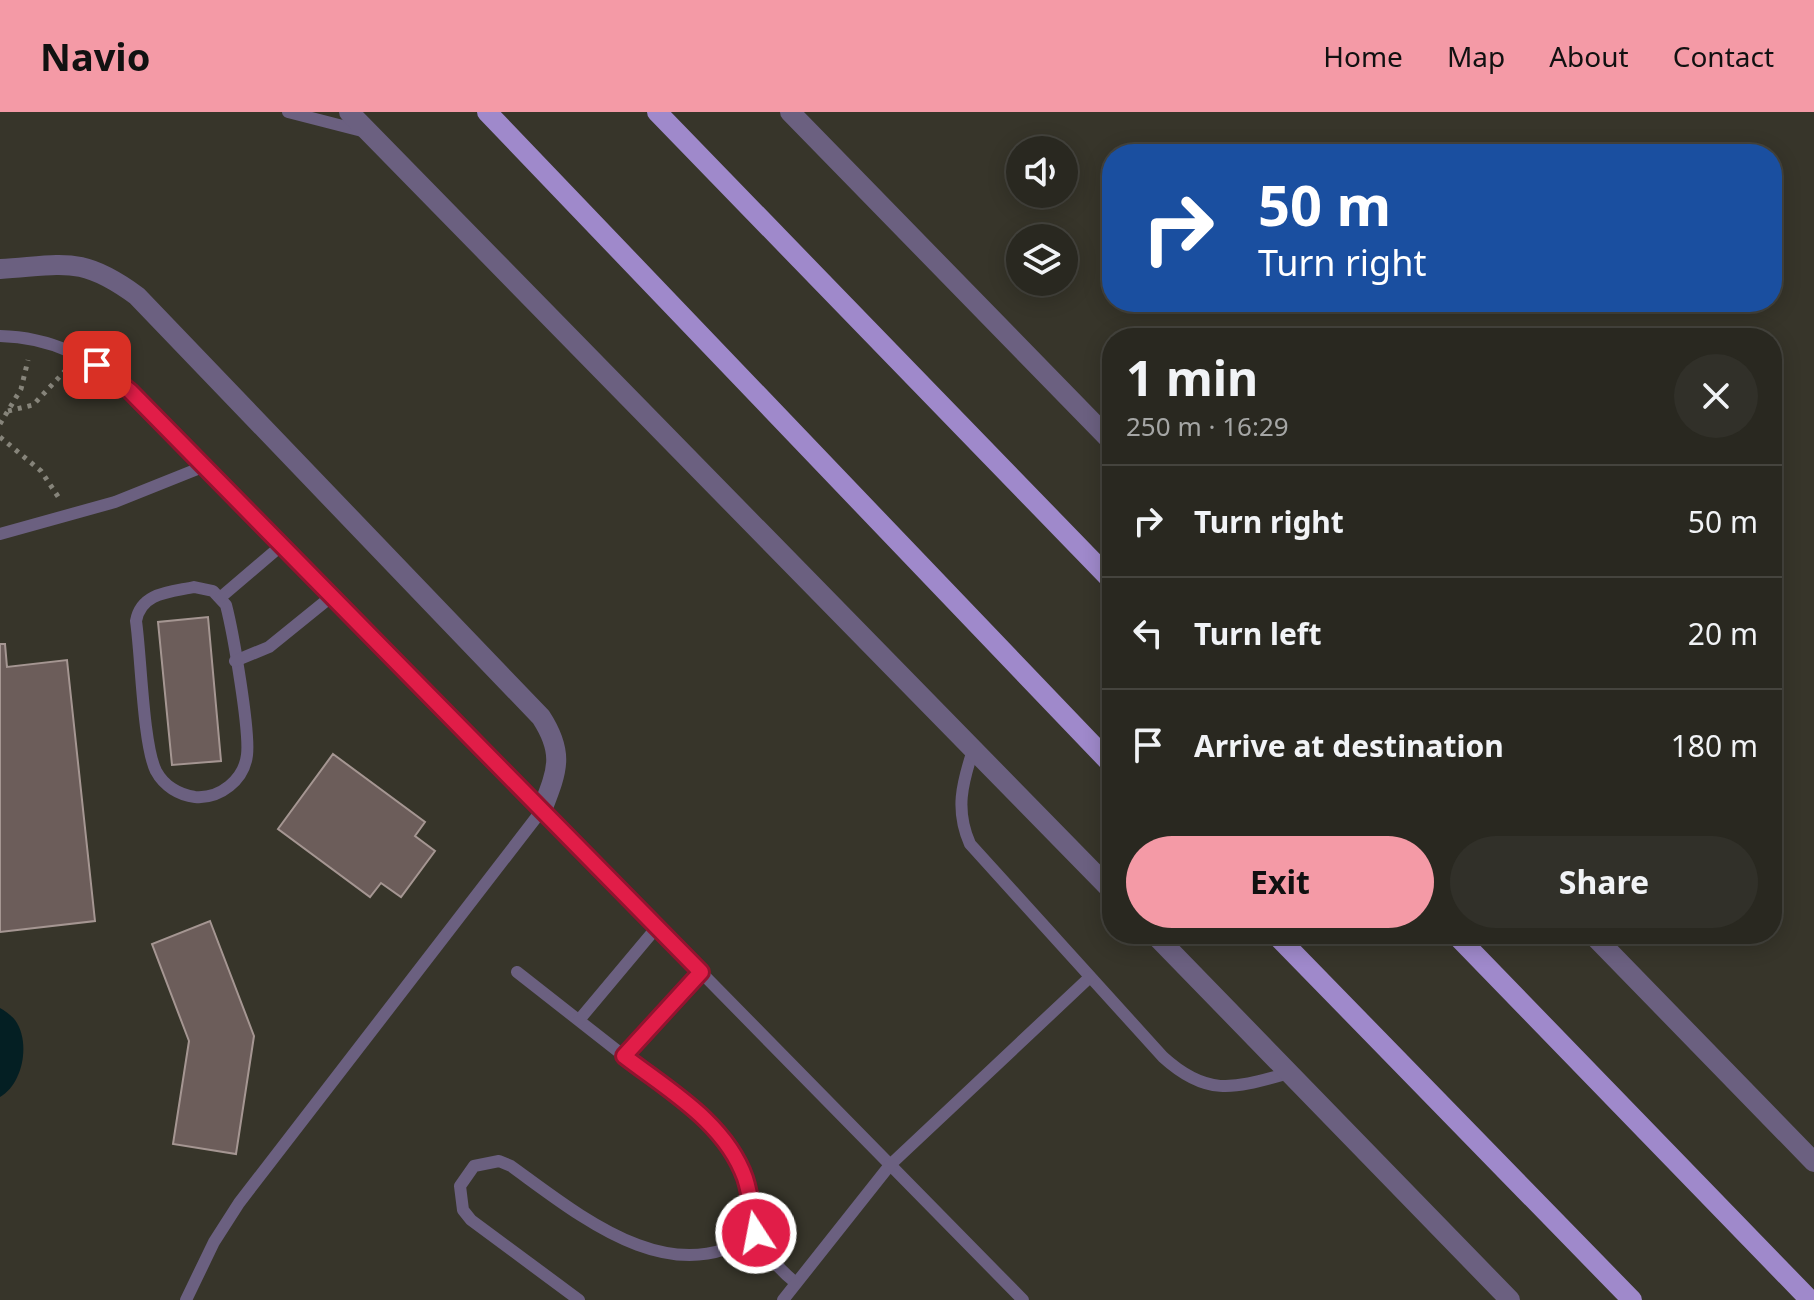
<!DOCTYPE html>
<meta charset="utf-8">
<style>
:root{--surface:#292820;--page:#313029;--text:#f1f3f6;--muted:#a5a6a5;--line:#45443e;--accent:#f49aa6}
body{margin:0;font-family:"Noto Sans",sans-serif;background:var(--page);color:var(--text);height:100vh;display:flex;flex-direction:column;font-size:30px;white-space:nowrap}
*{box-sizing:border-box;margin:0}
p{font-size:26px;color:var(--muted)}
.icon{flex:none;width:44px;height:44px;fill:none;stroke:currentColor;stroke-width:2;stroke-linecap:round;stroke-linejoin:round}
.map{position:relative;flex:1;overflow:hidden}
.side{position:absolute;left:1102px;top:216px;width:680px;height:616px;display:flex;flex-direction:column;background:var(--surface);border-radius:32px;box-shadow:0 4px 20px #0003,0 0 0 2px var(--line)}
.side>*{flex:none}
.top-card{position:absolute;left:1102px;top:32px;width:680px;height:168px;border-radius:32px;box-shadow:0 4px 20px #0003,0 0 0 2px var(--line);background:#1a4fa0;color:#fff;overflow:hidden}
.buttons{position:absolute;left:1006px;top:24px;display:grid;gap:16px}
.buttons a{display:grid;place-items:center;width:72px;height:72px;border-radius:50%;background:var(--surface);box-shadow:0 4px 20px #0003,0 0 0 2px var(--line);font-size:40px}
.pin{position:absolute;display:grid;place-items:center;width:68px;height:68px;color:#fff;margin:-34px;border-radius:16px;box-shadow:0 4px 12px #0006}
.me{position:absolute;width:88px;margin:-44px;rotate:349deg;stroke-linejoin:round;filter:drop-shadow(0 0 6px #0008)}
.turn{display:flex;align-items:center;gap:28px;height:168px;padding:0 24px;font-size:36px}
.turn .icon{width:104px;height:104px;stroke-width:2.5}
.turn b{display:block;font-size:56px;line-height:68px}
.round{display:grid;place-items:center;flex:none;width:84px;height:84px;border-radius:42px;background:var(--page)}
.overview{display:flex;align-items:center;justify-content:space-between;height:136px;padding:0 24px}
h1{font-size:48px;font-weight:700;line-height:60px}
.action{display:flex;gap:16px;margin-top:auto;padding:16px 24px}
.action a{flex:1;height:92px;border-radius:48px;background:var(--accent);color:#111;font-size:32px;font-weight:700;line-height:92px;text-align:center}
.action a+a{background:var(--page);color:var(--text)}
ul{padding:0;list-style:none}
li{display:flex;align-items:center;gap:24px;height:112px;padding:0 24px;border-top:2px solid var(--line)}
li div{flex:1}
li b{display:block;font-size:30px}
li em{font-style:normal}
header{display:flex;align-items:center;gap:48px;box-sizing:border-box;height:112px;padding:0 40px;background:var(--accent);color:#111}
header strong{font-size:38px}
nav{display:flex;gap:44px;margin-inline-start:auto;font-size:28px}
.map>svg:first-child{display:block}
.water{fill:#041f23}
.building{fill:#6c5d5a;stroke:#a59692;stroke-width:2}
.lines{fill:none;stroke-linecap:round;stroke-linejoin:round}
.path{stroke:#86847a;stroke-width:5;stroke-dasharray:4 6;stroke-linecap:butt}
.service{stroke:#6b6080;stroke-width:12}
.minor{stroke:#6b6080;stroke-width:20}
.tertiary{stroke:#6b6080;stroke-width:20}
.primary{stroke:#9f89cb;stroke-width:20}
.route-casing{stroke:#92132f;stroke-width:20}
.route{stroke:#e11d48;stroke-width:14}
</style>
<header>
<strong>Navio</strong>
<nav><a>Home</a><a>Map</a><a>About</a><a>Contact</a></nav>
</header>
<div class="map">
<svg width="1814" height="1188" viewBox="0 0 1814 1188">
<rect width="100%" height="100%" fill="#37352a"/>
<!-- water -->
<path class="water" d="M0,896C5,899 12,904 15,908C31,930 23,972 0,985Z"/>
<!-- building -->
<g class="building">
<path d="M208,505L221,649L172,653L158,510Z"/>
<path d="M0,532H5L7,555L67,548L95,809L0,820Z"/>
<path d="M333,642L425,710L415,724L435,739L401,785L381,771L370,785L278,717Z"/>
<path d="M210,809L254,924L236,1042L173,1032L189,929L152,832Z"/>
</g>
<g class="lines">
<!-- path -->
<g class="path">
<path d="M8,299L33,293L65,259"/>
<path d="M0,312L21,277L28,248"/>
<path d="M0,325L41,359L59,386"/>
</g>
<!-- service -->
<g class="service">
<path d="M288,0L366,20"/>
<path d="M0,224C51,225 92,246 130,279L1023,1188"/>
<path d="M0,422L115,390L205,354"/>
<path d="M194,475L213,479L226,493C233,520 250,618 247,643C244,668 220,687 195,685C179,683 164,674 156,659C143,633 141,543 136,509C141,480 171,480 194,475Z"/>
<path d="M221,485L282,433"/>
<path d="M235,549L269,535L332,484"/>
<path d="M973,638C962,672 955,698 970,732L1163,945C1208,986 1235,976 1289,961"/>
<path d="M517,860L712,1013C726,1029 738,1046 745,1067C762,1116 750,1134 796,1171"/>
<path d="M579,908L657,815"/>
<path d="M624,944L701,860"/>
<path d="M186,1188L214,1130L239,1091L542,698"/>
<path d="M579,1188L471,1108L463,1098L460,1074L474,1054L499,1049L511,1054C579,1103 672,1182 756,1121"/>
<path d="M783,1188L890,1053L1090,865"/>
</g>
<!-- minor -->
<path class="minor" d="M0,157C65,153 81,143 137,184L541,605C565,642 557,659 542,698"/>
<!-- tertiary -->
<g class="tertiary">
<path d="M349,0L1112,779"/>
<path d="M790,0L1112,330"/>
<path d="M1154,822L1510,1188"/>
<path d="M1592,822L1814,1050"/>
</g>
<!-- primary -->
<g class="primary">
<path d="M487,0L1112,653"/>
<path d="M657,0L1112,469"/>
<path d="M1275,822L1632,1188"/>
<path d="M1455,822L1810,1188"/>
</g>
</g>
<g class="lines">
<!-- route casing -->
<g class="route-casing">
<path id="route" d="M97,253L130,279L701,860L624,944C668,978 725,1010 745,1066C751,1084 752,1103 756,1121"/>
</g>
<!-- route -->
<use href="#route" class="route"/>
</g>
</svg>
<div class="buttons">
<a><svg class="icon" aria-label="sound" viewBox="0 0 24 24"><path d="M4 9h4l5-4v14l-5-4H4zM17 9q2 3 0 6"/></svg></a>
<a><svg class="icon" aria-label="layers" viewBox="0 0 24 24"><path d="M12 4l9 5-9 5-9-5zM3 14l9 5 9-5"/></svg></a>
</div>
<div class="pin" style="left:97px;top:253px;background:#d93025"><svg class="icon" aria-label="arrive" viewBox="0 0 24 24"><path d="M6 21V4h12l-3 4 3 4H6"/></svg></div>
<svg class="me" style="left:756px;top:1121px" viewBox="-20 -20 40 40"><circle r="17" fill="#e11d48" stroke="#fff" stroke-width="3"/><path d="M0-11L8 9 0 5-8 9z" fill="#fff"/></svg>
<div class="top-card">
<div class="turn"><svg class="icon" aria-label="right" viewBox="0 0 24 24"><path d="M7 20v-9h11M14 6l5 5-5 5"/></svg><div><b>50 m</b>Turn right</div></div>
</div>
<section class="side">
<div class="overview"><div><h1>1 min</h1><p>250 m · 16:29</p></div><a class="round"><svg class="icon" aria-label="close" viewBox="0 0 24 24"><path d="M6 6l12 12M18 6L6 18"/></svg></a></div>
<ul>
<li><svg class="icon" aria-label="right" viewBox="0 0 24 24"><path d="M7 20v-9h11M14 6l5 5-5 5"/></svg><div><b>Turn right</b></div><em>50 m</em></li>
<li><svg class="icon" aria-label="left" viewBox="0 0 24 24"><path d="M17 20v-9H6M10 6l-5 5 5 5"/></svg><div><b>Turn left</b></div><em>20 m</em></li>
<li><svg class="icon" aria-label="arrive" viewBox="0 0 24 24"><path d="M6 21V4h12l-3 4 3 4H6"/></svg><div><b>Arrive at destination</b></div><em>180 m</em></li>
</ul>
<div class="action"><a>Exit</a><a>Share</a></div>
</section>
</div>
